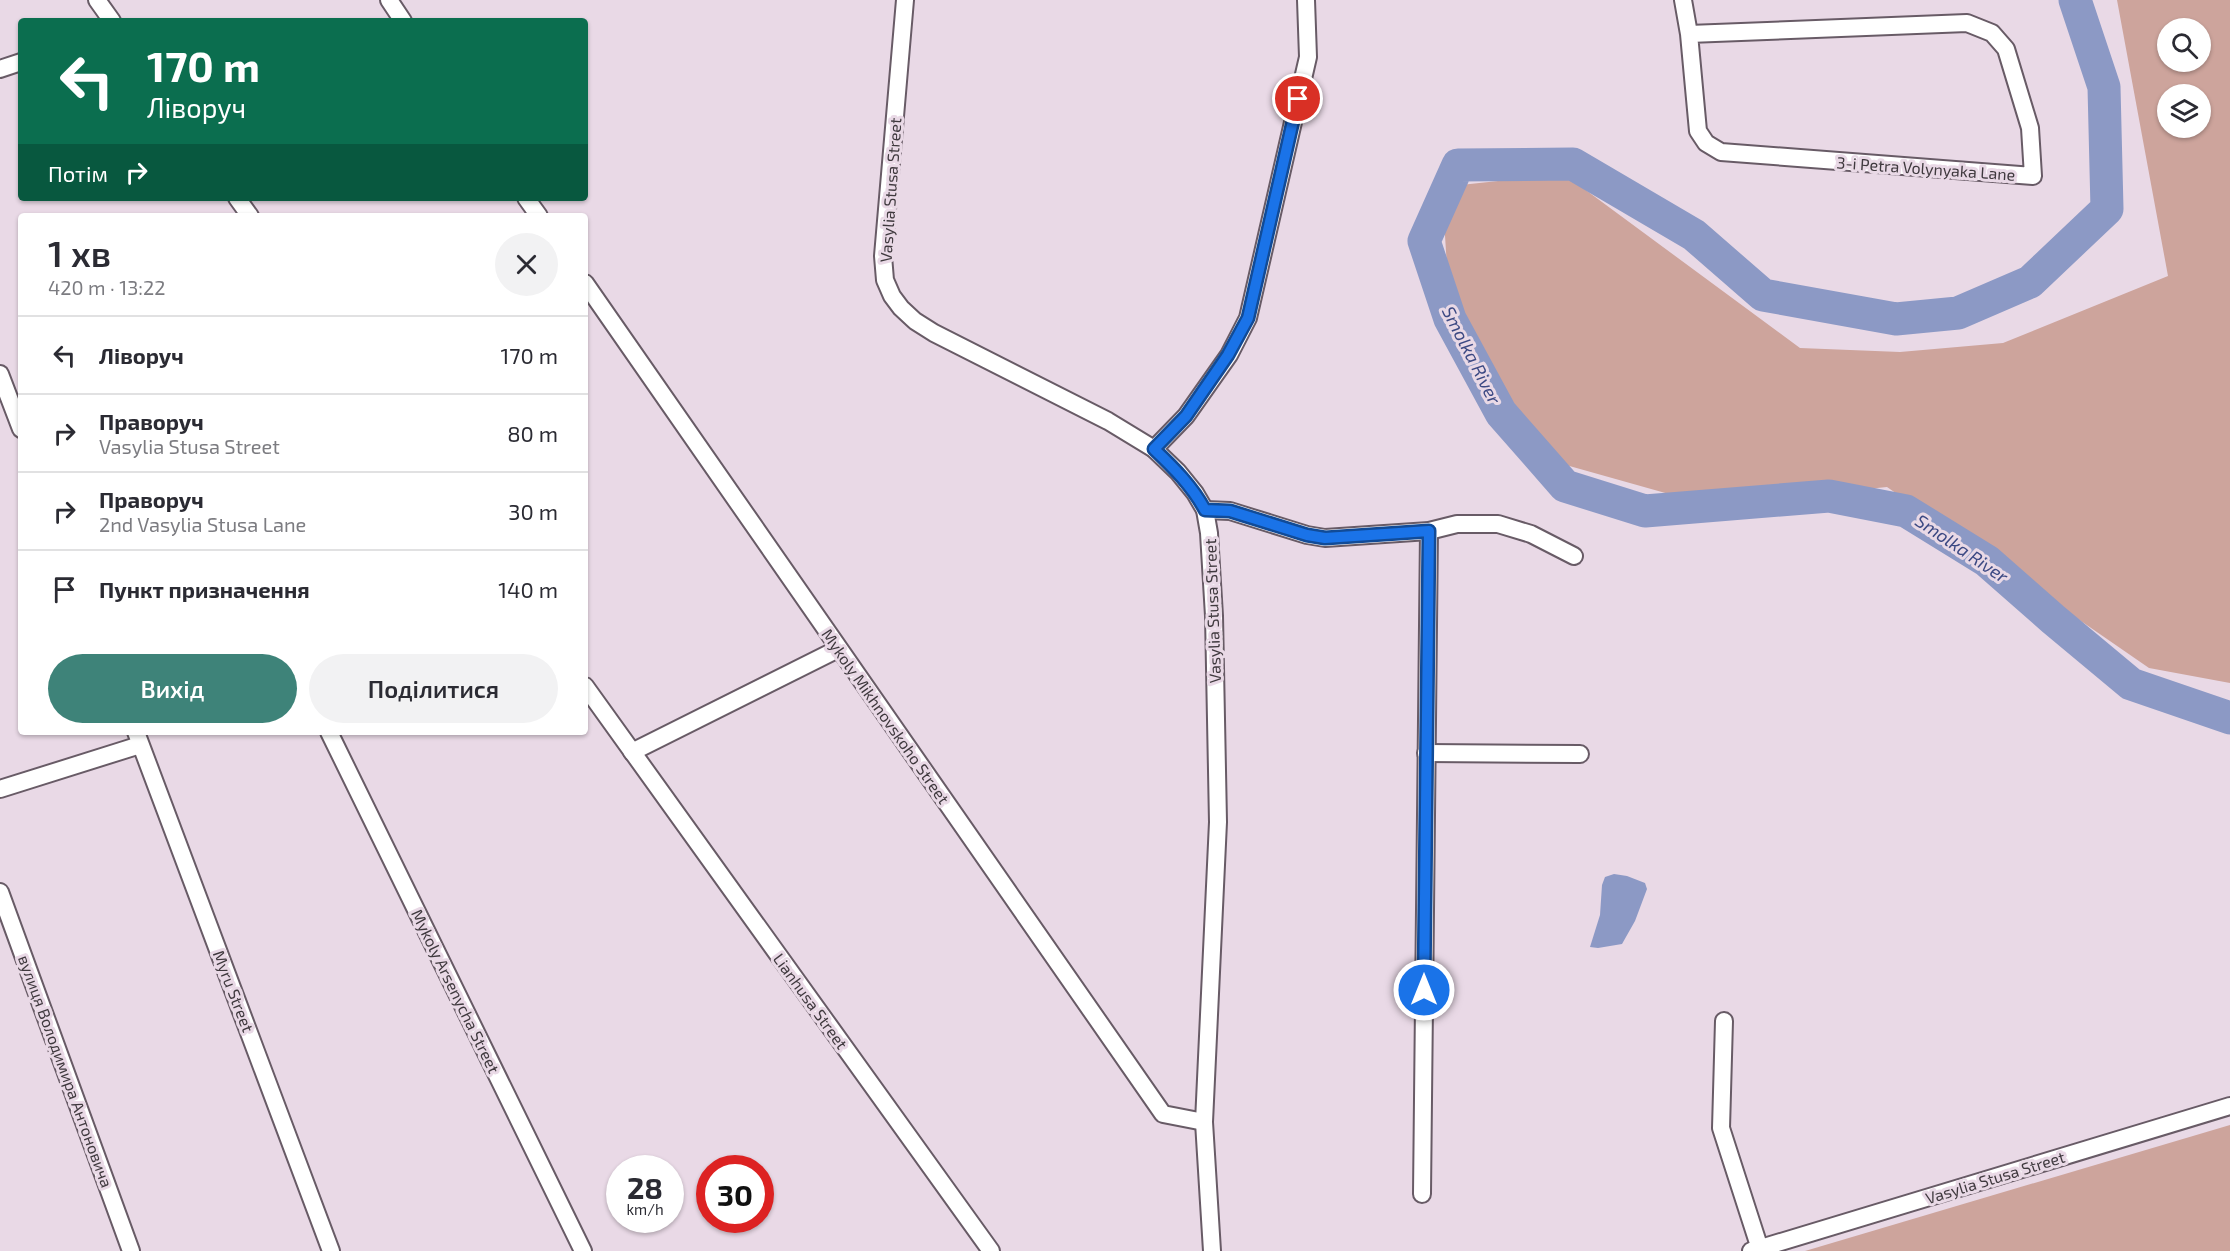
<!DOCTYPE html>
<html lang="uk">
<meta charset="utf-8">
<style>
:root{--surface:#fff;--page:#f2f2f3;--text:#2b2b33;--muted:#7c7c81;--line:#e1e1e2;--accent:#3e8379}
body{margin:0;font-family:"Exo 2",sans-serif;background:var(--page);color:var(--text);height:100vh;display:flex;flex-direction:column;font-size:22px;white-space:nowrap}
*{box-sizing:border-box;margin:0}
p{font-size:20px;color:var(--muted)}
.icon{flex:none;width:33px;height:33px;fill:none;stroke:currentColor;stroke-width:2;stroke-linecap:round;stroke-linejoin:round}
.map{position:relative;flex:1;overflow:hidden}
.sheet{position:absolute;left:18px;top:213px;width:570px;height:522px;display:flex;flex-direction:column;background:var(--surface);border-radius:6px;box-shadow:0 2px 4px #0004}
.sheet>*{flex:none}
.banner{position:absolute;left:18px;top:18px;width:570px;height:183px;border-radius:6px;box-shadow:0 2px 4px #0004;background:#0b6e4f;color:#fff;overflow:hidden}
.buttons{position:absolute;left:2157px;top:18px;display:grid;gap:12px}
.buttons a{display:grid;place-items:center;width:54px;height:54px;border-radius:50%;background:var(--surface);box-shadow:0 2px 4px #0004;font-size:30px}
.speed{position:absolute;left:606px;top:1155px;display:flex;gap:12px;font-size:30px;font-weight:700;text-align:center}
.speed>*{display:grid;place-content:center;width:78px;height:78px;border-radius:50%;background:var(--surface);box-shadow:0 2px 4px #0004;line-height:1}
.speed small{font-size:15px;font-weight:400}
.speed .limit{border:9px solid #d22;background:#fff;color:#111}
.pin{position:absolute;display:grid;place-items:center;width:51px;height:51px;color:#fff;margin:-26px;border:3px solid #fff;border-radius:50%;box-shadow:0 2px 6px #0007}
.me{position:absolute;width:66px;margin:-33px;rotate:0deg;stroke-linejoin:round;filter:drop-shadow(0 0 4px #0008)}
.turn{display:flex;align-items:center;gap:21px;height:126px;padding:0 30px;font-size:27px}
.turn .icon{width:78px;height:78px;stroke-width:2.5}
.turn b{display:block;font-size:42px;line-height:51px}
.then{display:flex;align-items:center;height:57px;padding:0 30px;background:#0003;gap:12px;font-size:22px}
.round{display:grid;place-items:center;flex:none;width:63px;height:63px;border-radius:32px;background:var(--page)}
.summary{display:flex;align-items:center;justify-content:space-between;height:102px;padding:0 30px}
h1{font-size:36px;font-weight:600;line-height:45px}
.button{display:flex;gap:12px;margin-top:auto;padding:12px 30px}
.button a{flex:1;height:69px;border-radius:36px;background:var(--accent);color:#fff;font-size:24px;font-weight:600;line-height:69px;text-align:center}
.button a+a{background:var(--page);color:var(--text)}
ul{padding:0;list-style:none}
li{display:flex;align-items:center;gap:18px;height:78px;padding:0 30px;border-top:2px solid var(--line)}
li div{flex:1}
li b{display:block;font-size:22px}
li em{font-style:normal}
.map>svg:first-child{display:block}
.green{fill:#cda49c;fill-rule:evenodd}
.water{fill:#8c99c5}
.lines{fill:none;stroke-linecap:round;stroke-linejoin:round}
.river{stroke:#8c99c5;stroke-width:33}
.minor-casing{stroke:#685b66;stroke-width:20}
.minor{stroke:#fff;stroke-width:16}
.route-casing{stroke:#114b97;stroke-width:15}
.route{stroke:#1a73e8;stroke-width:10}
.labels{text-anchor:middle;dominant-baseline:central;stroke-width:6;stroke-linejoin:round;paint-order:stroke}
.street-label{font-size:16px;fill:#3f393e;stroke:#e9d9e6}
.water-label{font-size:18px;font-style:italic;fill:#3c4983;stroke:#e9d9e6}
</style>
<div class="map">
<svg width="2230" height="1251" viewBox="0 0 2230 1251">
<rect width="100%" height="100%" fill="#e9d9e6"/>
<!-- green -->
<g class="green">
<path d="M2117,0H2230V683L2149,668L1887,487L1708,505L1541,458L1451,332L1442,187L1564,174L1800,348L1900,352L2003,343L2168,276ZM2168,28H2200V62H2168ZM2168,94H2200V128H2168Z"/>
<path d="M2230,1125V1251H1805Z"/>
</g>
<!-- water -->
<path class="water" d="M1614,874L1627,876L1645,883L1647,889L1635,921L1622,944L1598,948L1590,947L1600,915L1602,885L1605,877Z"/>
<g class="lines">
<!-- river -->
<path class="river" d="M2075,0L2104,87L2107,209L2030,282L1958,313L1896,319L1763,295L1694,235L1573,164L1458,165L1424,241L1450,319L1501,413L1565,486L1645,511L1829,496L1906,511L1987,561L2053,619L2131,684L2230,718"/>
<!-- minor casing -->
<g class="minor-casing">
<g id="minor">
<path d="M97,0L112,21"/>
<path d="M389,0L403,21"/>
<path d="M905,0L883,256L885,280L892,296L901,308L915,321L934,333L1108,421L1154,449L1178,472L1195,493L1205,510L1209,533L1214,616L1218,822L1204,1122L1212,1251"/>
<path d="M1683,0L1689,34L1698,131L1706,143L1721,152L2033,176L2030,128L2006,49L1992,33L1967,23L1689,34"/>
<path d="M0,69L21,62"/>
<path d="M237,198L250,216"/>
<path d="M526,198L539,216"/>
<path d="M585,283L1163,1114L1204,1122"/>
<path d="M0,374L21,429"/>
<path d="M1154,449L1186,416L1229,355L1248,318L1308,57L1306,0"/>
<path d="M1205,510L1230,511L1307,535L1325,538L1429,531L1457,524H1498L1531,534L1574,556"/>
<path d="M585,686L991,1251"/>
<path d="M136,732L331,1251"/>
<path d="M329,732L583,1251"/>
<path d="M632,752L838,649"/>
<path d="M1426,753L1580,754"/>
<path d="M0,789L140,745"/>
<path d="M0,892L131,1251"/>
<path d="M1724,1021L1721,1128L1760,1249"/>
<path d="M1422,1194L1429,531"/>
<path d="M1751,1251L2230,1106"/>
</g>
</g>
<!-- minor -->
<use href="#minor" class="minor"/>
</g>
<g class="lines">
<!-- route casing -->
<g class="route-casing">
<path id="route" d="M1298,99L1248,318L1228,355L1186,416L1154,449C1174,468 1192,486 1205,510L1230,511L1307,535L1325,538L1429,531L1424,990"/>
</g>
<!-- route -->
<use href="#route" class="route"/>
</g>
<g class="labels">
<!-- street labels -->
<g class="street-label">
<text transform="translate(1926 168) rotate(4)">3-i Petra Volynyaka Lane</text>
<text transform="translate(890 190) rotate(-86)">Vasylia Stusa Street</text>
<text transform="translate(1212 611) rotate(-92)">Vasylia Stusa Street</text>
<text transform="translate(886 716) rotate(55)">Mykoly Mikhnovskoho Street</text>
<text transform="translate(234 991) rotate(69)">Myru Street</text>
<text transform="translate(456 991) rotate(64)">Mykoly Arsenycha Street</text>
<text transform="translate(811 1001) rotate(54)">Lianhusa Street</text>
<text transform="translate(66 1071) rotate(70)">вулиця Володимира Антоновича</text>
<text transform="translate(1995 1177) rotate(-17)">Vasylia Stusa Street</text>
</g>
<!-- water labels -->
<g class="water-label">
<text transform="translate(1472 355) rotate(63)">Smolka River</text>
<text transform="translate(1962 548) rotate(34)">Smolka River</text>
</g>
</g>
</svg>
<div class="buttons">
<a><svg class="icon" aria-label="search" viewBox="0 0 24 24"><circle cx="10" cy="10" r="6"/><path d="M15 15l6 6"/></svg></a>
<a><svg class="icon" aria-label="layers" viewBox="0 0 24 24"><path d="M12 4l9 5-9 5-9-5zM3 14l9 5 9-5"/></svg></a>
</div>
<div class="speed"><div>28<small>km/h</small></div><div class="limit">30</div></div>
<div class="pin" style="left:1298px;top:99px;background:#d93025"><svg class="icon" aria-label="arrive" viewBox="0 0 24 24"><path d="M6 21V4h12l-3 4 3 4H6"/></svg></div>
<svg class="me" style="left:1424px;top:990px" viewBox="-20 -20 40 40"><circle r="17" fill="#1a73e8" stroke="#fff" stroke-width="3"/><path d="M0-11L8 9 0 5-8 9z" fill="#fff"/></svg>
<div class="banner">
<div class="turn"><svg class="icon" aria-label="left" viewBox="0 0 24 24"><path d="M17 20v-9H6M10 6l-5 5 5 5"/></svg><div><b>170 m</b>Ліворуч</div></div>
<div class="then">Потім<svg class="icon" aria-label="right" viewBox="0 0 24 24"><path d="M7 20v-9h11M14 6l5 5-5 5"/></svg></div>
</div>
<section class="sheet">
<div class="summary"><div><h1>1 хв</h1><p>420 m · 13:22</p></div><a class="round"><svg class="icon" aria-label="close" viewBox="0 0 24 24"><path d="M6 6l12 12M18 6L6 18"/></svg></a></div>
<ul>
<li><svg class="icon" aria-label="left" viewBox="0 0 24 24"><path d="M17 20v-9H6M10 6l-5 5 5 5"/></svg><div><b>Ліворуч</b></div><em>170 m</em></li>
<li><svg class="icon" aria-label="right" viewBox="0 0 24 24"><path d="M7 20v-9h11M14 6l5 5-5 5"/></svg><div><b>Праворуч</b><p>Vasylia Stusa Street</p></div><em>80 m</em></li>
<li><svg class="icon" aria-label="right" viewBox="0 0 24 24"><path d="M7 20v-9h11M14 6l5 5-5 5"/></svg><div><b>Праворуч</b><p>2nd Vasylia Stusa Lane</p></div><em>30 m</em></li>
<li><svg class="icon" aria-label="arrive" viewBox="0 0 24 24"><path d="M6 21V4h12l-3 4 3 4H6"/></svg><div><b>Пункт призначення</b></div><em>140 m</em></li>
</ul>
<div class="button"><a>Вихід</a><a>Поділитися</a></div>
</section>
</div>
